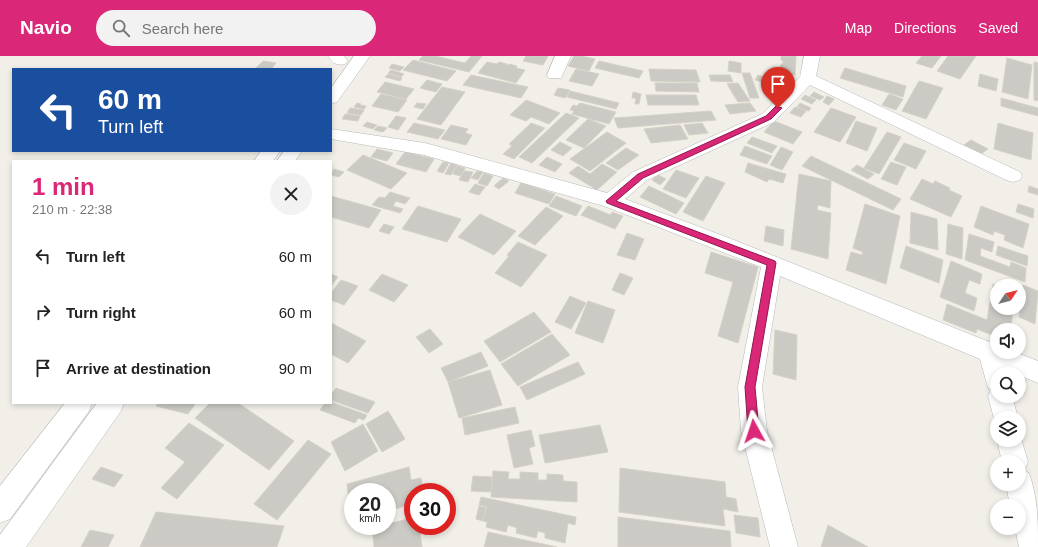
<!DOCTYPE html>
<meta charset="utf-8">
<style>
:root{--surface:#fff;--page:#f2f2f2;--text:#222;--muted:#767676;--accent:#db2777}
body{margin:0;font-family:Helvetica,sans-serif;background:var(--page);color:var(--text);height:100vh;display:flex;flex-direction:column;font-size:15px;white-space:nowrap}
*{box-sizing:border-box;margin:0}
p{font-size:13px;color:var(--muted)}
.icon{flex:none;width:22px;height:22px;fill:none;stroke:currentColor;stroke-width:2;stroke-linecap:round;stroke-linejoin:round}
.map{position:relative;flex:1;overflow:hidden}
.panel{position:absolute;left:12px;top:104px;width:320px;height:244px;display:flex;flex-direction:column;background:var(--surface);border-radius:0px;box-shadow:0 2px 6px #0003}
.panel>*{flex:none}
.guide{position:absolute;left:12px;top:12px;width:320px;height:84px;border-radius:0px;box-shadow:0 2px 6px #0003;background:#1a4fa0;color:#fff;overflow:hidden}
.needle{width:26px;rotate:55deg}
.buttons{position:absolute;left:990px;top:223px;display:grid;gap:8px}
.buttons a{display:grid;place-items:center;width:36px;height:36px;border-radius:50%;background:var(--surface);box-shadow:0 2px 6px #0003;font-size:20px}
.speed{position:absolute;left:344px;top:427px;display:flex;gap:8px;font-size:20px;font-weight:700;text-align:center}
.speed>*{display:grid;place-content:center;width:52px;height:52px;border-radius:50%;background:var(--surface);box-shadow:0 2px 6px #0003;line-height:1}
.speed small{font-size:10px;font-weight:400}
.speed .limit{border:6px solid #d22;background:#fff;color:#111}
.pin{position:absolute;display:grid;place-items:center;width:34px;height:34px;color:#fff;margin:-41px -17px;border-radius:50% 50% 50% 0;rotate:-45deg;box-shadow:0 0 4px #0007}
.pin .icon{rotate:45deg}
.me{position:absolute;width:44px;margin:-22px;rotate:355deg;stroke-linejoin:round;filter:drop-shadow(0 0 3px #0008)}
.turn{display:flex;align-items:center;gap:14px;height:84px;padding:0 20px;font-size:18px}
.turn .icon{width:52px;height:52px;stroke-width:2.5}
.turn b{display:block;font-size:28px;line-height:34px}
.round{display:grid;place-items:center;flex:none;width:42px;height:42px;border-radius:21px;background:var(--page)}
.headline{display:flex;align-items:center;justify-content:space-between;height:68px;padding:0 20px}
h1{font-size:24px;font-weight:700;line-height:30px;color:var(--accent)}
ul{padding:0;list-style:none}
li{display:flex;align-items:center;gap:12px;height:56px;padding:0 20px}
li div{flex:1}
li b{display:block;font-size:15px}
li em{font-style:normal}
header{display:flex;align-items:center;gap:24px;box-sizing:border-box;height:56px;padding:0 20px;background:var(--accent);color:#fff}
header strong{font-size:19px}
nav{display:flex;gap:22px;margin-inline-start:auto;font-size:14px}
.search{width:280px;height:36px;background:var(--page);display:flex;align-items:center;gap:10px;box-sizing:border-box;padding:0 14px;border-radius:22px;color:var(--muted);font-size:15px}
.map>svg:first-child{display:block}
.building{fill:#cccac5;stroke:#d6d1c6}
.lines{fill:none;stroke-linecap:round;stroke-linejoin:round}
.minor-casing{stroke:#b5b8bc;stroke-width:1}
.tertiary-casing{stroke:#b5b8bc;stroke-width:1}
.minor{fill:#fff;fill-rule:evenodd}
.tertiary{fill:#fff;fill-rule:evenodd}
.route{fill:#db2777;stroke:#8e194d}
</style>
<header>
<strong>Navio</strong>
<div class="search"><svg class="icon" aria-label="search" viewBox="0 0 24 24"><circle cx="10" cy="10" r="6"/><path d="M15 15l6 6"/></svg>Search here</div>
<nav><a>Map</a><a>Directions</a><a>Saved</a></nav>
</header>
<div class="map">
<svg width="1038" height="491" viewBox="0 0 1038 491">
<rect width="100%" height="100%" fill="#f1efe8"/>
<!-- building -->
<g class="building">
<path d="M423,0H435L465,7L471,0H482L469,16L419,4Z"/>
<path d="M526,0H548L543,9L523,5Z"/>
<path d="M574,0H581L595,3L589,15L568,10Z"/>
<path d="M781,0H796L795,19L780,16L781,8H783V5L781,4Z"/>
<path d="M922,0H941L932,12L916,7Z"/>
<path d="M948,0H976L960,23L937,15Z"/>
<path d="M1007,2L1032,9L1028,43L1002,36Z"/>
<path d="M413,4L456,15L447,25L403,14Z"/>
<path d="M263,5L276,7L271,13H255Z"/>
<path d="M599,5L643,15L639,22L595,12Z"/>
<path d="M729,5L741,7V17L728,15Z"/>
<path d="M487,6L497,8L499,6L507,8V10L509,8L517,10L516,12L525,14L516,27L478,17Z"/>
<path d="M1034,6L1038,7V45L1034,44Z"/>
<path d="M392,8L404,11L400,15L389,12Z"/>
<path d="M845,12L906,30L903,41L840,22Z"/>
<path d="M576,13L599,18L592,30L569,25Z"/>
<path d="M649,13L696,14L700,26L651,25Z"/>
<path d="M391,14L404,18L401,21L388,17Z"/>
<path d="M742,17H750L759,42H750Z"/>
<path d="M388,18L402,22L400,25L385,21Z"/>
<path d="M980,18L998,23L996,35L978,30Z"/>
<path d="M471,19L528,31L521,42L463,29Z"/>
<path d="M709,19H730L733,26L711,25Z"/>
<path d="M758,19L775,25L771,29L755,24Z"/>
<path d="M427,24L442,28L436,36L420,32Z"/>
<path d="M780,24L786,27L772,39L766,35Z"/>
<path d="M919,25L943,32L926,63L902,55Z"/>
<path d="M385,26L414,33L406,43L377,36Z"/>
<path d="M655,27H697L699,36L656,35Z"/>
<path d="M738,27L750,45L738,46L727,28Z"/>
<path d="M442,31L465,36L441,69L417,63Z"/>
<path d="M558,32L570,34L565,42L554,39Z"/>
<path d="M570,35L619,47L616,53L567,41Z"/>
<path d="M633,36L641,38L639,48H635L636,42H632Z"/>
<path d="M814,36L824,41L820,44L810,40Z"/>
<path d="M381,38L407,44L398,56L372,50Z"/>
<path d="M889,38L903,43L896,54L882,49Z"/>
<path d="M646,39H696L699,49H648Z"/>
<path d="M805,39L816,44L812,48L801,43Z"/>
<path d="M827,40L834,43L829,49L823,46Z"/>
<path d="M1001,42L1038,52V60L1001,50Z"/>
<path d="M526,44L560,57L549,68L531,61L526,65L510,59Z"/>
<path d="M357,47L361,48L360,49L366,50L364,53L354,51Z"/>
<path d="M417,47L426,48L423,53L414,51Z"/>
<path d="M580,47L616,56L609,68L572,58L574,55L570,54L573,49L577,50Z"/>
<path d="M750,47L756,55L730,58L725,49Z"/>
<path d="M800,47L811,52L809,55L797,51Z"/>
<path d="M795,51L806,55L801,61L790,57Z"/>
<path d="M350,52L364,54L361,59L347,57Z"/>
<path d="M831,52L856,61L840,86L814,76Z"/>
<path d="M711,55L716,64L618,72L614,62Z"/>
<path d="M566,57L579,62L532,107L519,101Z"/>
<path d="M345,58L360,60L358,65L342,63Z"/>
<path d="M396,60L406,62L398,74L388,71Z"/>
<path d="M588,63L606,70L584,92L566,84Z"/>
<path d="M774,65L802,76L793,88L764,76Z"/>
<path d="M856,65L877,72L867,95L846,87Z"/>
<path d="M367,66L377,69L373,73L363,70Z"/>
<path d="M414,67L445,74L438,83L407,76Z"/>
<path d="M531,67L545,72L514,103L503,98L512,90L509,88Z"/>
<path d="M702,67L708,77L689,79L684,69Z"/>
<path d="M998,67L1033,77L1031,104L994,93Z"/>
<path d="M451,69L468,73L465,77L472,79L466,89L441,83Z"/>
<path d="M680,69L688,83L651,87L644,73Z"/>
<path d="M378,70L387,72L383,76L374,74Z"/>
<path d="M607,76L626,87L590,115L570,103Z"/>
<path d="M887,76L901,81L879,118L864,112Z"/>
<path d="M752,81L777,90L772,97L747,87Z"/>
<path d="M971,84L988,93L981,98L964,89Z"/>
<path d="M560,86L572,92L563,100L551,94Z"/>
<path d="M904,87L926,95L916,113L894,104Z"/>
<path d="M745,90L772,100L767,108L740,99Z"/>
<path d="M781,91L793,96L782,114L770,109Z"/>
<path d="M626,92L639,99L618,114L606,107Z"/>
<path d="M377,93L393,97L387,105L371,101Z"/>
<path d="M405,96L434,103L426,116L396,108Z"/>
<path d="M363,99L407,117L391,133L347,114Z"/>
<path d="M811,100L901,143L893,154L802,110Z"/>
<path d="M547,101L562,108L555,116L539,109Z"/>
<path d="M443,106L449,107L443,117L437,115Z"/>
<path d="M891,106L906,111L897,129L881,123Z"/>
<path d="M451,107L457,109L451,119L445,118Z"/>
<path d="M748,107L786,118L783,127L769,123L767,126L745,116Z"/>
<path d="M602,108L617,116L597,134L569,117L578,110L590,118Z"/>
<path d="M857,109L874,118L868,123L851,114Z"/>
<path d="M457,110L465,112L461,120L453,118Z"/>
<path d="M334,113L344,116L339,121L331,119Z"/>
<path d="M676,114L699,122L686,142L663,133Z"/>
<path d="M464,115L473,116L468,126L459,124Z"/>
<path d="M477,115L483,116L478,124L471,122Z"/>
<path d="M484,117L493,120L487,130L478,127Z"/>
<path d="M799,118L831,125L830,152L818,149L817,154L831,157L828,203L791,193Z"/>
<path d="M658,119L666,123L660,129L652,124Z"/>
<path d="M706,120L725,127L703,165L683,156Z"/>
<path d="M503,122L509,125L499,133L494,130Z"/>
<path d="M922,123L933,128L935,125L950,132L949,134L962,140L951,161L910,143Z"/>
<path d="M521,127L555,138L549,148L515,137Z"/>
<path d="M475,128L485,131L479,139L469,136Z"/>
<path d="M649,130L684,147L676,158L640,141Z"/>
<path d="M1029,130L1038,133V139L1028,136Z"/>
<path d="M390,136L410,142L405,148L396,145L393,150L403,153L400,157L372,149L379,141L385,142Z"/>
<path d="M331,140L381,154L369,172L331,161Z"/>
<path d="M556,140L582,150L576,160L549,150Z"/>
<path d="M865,148L900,160L886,228L846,214L851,196L862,199L863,196L853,192Z"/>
<path d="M1018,148L1034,153L1033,162L1016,156Z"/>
<path d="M418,150L461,163L447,186L402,173Z"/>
<path d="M588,150L611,159L612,156L623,160L615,173L581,159Z"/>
<path d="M981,150L1029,168L1023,192L1004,184L1005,179L994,175L993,179L974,171Z"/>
<path d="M546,151L563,160L535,189L518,180Z"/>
<path d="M911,156L937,163L938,194L910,187Z"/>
<path d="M480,158L516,175L494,199L458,181Z"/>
<path d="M384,168L394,171L389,178L379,175Z"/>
<path d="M948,168L963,172L962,203L946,198Z"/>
<path d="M766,170L784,174L783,190L764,185Z"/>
<path d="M627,177L644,183L635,204L617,199Z"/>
<path d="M969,178L994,186L992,196L981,192L980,200L1010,211L1011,206L1026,212L1025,226L965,204Z"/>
<path d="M518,186L547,199L521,231L495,217L509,200L507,199Z"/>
<path d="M906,190L943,204L939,227L900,212Z"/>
<path d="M998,190L1028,200L1027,210L996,199Z"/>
<path d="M711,196L758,211L738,287L718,280L733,226L705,217Z"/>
<path d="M951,205L982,218L980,228L969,224L965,237L977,242L974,255L940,241Z"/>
<path d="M620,217L633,222L624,239L612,234Z"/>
<path d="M331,218L338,221L331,230Z"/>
<path d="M382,218L408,229L394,246L369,234Z"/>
<path d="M341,224L358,230L344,249L331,244V237Z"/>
<path d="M993,228L999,230H997V252H1013L1011,273L1012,274H997V281L977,273L976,277L943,264L947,248L987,264Z"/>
<path d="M1023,229L1038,235L1035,268L1019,261Z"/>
<path d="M570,240L586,247L571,273L555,266Z"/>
<path d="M588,245L615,254L603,287L575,277Z"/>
<path d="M534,256L551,276L500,306L484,285Z"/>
<path d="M331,267L366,285L348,307L331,298Z"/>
<path d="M430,273L443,288L429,297L416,281Z"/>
<path d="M775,274L797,279L796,324L773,318Z"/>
<path d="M552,278L570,299L518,330L501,308Z"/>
<path d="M481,296L488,310L448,326L441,312Z"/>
<path d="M578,306L585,318L527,344L520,331Z"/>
<path d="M490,314L502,349L459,362L448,326Z"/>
<path d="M1019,321L1026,324L1024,338L1019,336Z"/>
<path d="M336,332L375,346L368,357L331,344V339Z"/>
<path d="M331,346L367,359L364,364L358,362L355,367L320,354L325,347Z"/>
<path d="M158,347H196L188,358L156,350Z"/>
<path d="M210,347H238L294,385L269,414L195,362Z"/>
<path d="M515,351L519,367L465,379L462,362Z"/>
<path d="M388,355L405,383L382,396L366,368Z"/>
<path d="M189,367L224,389L177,443L161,432L185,406L165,392Z"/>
<path d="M363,368L378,395L345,415L331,386Z"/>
<path d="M600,369L608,396L545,407L539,379Z"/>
<path d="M531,374L535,390L529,392L533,408L514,412L507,379Z"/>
<path d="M308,384L331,398L277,464L254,448Z"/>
<path d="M101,411L123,419L114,431L92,423Z"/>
<path d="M409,411L411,424L421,422L424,436H413V448L387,455V436H353V465H351L347,428Z"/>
<path d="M620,412L725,426L726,441L736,443L738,456L723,453L725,470L619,456Z"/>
<path d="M493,415L509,416L508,423H520V416L538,417V424H547V418L563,419V425L577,426V446L491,441Z"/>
<path d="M473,420L492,421L491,436L471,435Z"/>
<path d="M481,441L576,461L575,469L568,467L565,487L545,482V477L538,475L536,482L516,477L517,472L508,469L506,476L486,471L487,466L483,465L487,451L479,449Z"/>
<path d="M479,450L486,452L483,465L476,463Z"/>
<path d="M156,456L284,470L277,491H140Z"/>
<path d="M734,459L758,462L760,481L736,477Z"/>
<path d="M618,461L730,475L731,491H618Z"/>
<path d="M413,462V470H419L422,491H374L372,471L387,470V468Z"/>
<path d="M828,469L868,491H821Z"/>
<path d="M90,474L114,479L108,491H81Z"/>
<path d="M488,476L557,491H484Z"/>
</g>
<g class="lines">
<!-- minor casing -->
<g class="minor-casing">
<g id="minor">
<path d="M328,0H344L348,5L345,8C336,10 333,7 328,0Z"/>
<path d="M555,0H571L561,22H549L547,19Z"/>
<path d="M804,0H820L816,20L1020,116L1022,120L1020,124L1013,126L1006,124L810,29L774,66L647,124L625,143L729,182L997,289V296H1015L1038,305V327L1007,314L1008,318H997V340H1012L1018,362H997L996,370L988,340L991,333L988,332L980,303L780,220L762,331L767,375L798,491H770L741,375L738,331L761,211L604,150L424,99L331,83V73L425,87L607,137L633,116L762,58L800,21Z"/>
<path d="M1019,375L1028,406L1024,415L1029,417C1038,442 1038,465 1038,491H1019L1015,472H1019V450H1010L1006,428H1019V406H1002L997,384H1019Z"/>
</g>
</g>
<!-- tertiary casing -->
<g class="tertiary-casing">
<g id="tertiary">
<path d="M354,0H370L337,46L331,48V32Z"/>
<path d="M261,95H280L273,105H254Z"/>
<path d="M284,95H302L295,105H277Z"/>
<path d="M65,347H92L89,355L10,463L0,467V430Z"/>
<path d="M97,347H124L121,355L26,491H0V479Z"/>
</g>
</g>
<!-- minor -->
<use href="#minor" class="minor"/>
<!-- tertiary -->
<use href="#tertiary" class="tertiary"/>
</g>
<!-- route -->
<path class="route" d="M776,50L782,52L771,63L643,122L616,145L775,205L776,207L755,331L759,375L757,378L754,380L750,378L748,375L745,331L767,209L607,147L606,145L638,118L766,60Z"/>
</svg>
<div class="buttons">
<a><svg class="needle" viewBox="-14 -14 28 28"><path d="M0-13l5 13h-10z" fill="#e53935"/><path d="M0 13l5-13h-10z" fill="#767676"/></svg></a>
<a><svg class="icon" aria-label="sound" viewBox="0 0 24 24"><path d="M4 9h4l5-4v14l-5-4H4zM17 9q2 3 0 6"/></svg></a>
<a><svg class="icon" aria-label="search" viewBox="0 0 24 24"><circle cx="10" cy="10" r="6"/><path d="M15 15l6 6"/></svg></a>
<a><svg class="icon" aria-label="layers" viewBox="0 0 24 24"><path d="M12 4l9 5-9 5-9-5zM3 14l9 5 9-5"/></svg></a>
<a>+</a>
<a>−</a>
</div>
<div class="speed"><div>20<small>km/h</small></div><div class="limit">30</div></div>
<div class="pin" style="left:778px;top:52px;background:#d93025"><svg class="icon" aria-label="arrive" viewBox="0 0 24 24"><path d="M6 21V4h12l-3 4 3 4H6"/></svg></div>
<svg class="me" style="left:754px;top:375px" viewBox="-20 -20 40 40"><path d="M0-17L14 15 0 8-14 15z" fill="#db2777" stroke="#fff" stroke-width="4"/></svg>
<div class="guide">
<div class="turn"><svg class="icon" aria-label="left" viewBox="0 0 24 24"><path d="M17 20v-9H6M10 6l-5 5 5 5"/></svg><div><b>60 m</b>Turn left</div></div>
</div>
<section class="panel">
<div class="headline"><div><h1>1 min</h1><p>210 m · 22:38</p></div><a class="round"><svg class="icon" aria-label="close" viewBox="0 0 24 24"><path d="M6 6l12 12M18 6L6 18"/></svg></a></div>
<ul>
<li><svg class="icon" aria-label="left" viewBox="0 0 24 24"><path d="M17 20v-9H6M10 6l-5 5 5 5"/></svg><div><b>Turn left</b></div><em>60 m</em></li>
<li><svg class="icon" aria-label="right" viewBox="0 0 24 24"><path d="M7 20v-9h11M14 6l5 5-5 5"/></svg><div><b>Turn right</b></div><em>60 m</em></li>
<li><svg class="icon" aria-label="arrive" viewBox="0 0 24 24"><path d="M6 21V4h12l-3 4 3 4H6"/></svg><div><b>Arrive at destination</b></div><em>90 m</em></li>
</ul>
</section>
</div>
